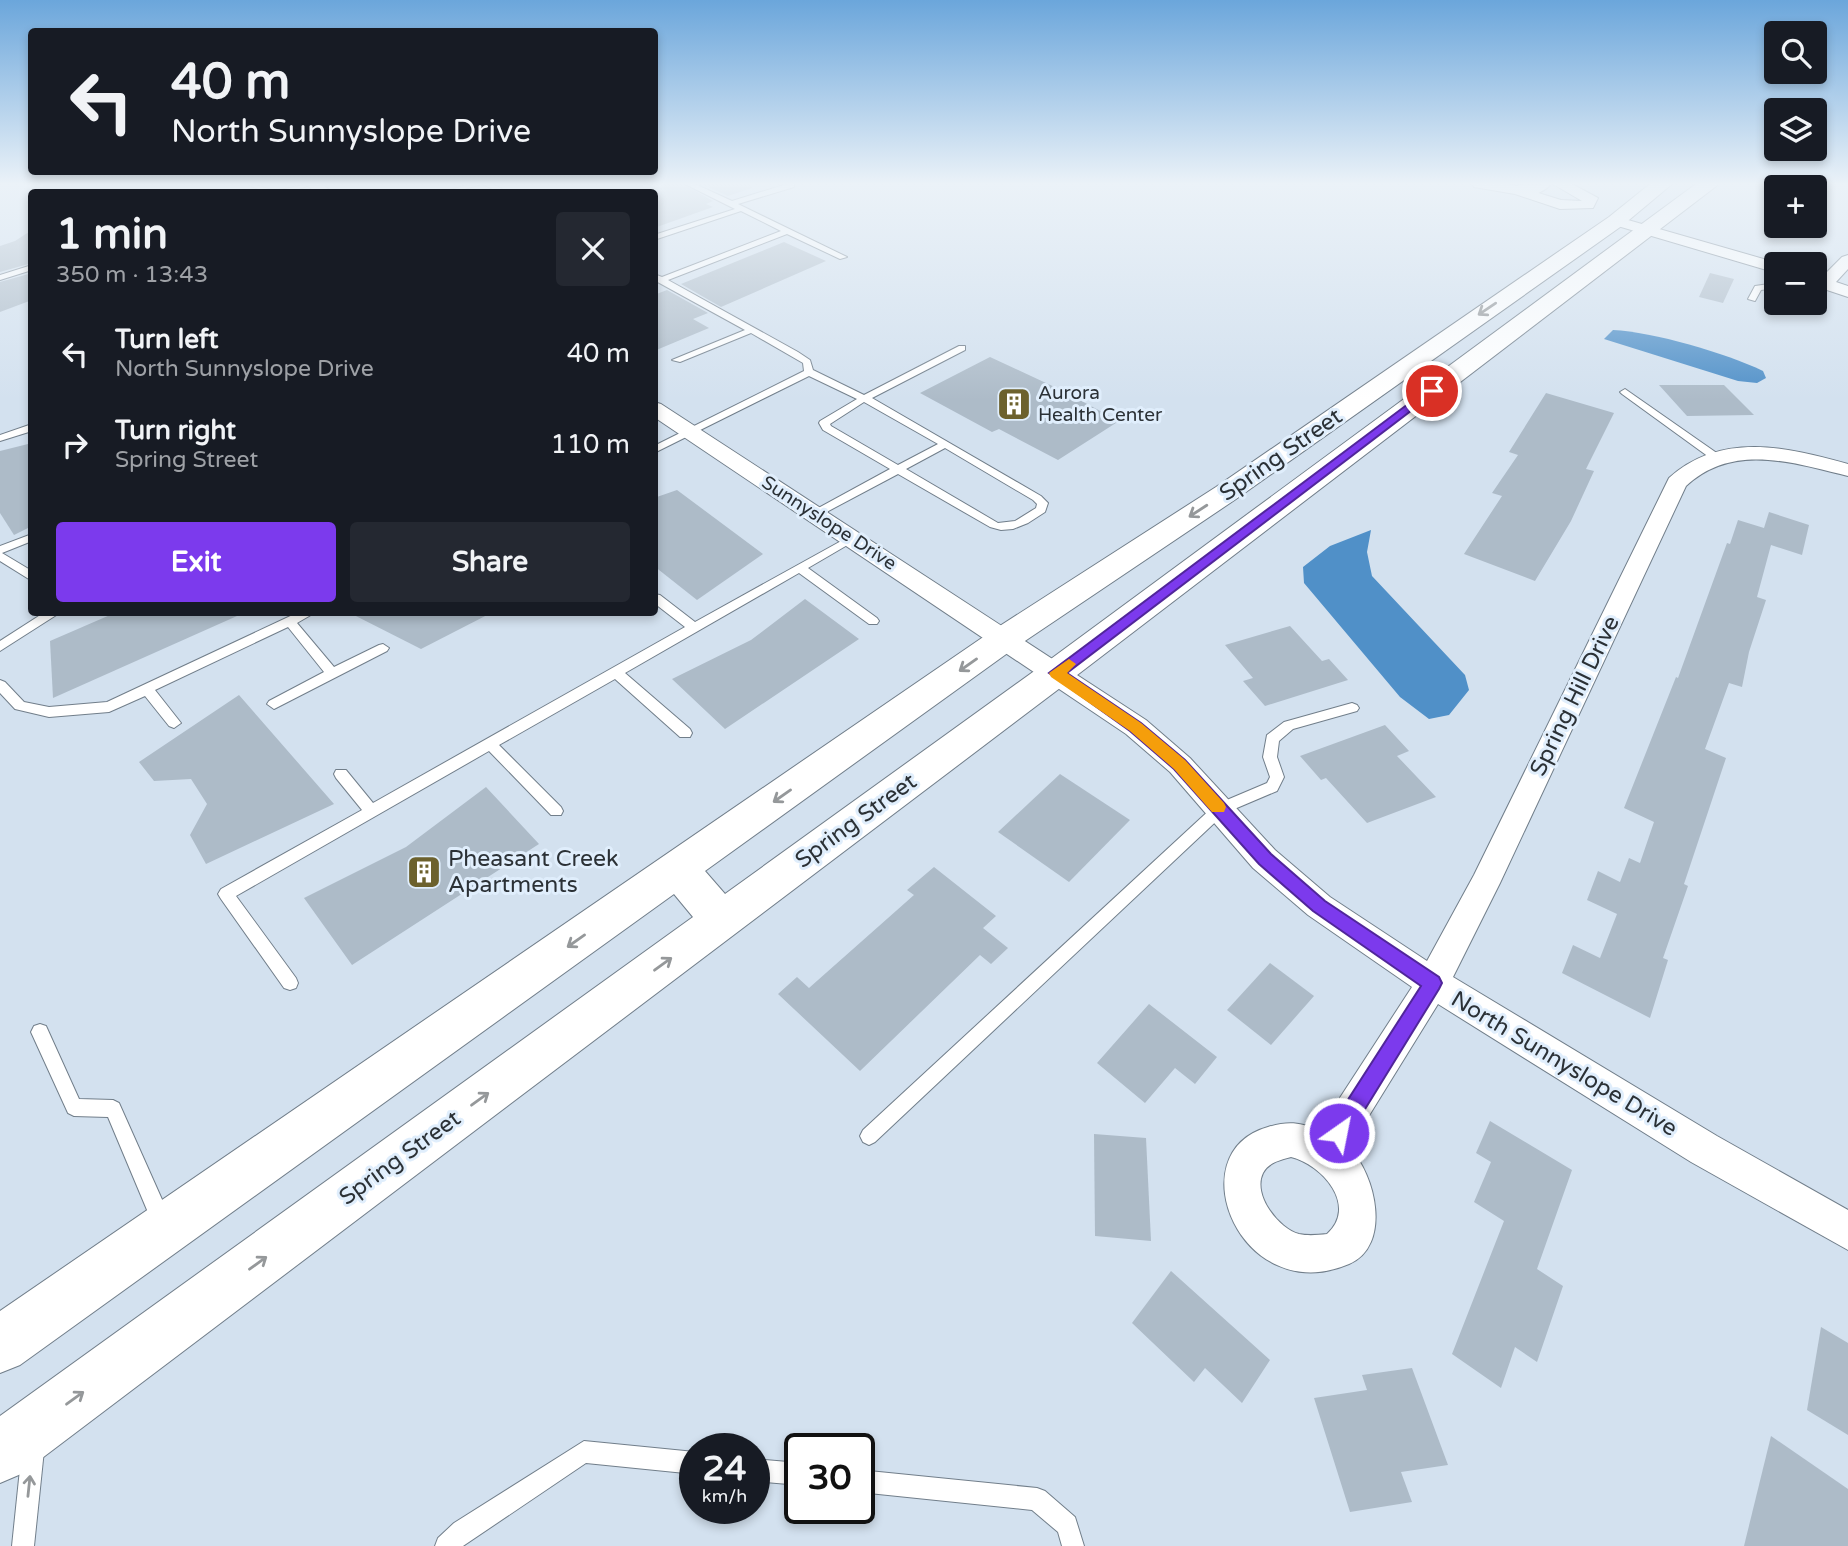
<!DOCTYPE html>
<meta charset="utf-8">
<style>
:root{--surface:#171b24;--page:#242831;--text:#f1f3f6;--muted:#9ea1a6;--accent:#7c3aed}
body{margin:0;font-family:"Varela Round",sans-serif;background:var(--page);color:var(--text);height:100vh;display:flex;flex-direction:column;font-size:26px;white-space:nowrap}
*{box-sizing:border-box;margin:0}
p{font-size:23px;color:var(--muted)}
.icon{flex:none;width:38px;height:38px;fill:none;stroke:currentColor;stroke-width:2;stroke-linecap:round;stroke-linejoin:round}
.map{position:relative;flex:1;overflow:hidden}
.sheet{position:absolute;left:28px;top:189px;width:630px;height:427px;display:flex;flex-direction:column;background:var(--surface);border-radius:7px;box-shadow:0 4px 10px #0003}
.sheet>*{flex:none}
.banner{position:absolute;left:28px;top:28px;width:630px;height:147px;border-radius:7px;box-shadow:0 4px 10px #0003;background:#171b24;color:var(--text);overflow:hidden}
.fabs{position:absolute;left:1764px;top:21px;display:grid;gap:14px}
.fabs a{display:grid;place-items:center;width:63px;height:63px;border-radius:7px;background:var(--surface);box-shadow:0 4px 10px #0003;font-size:35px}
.speed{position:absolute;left:679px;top:1433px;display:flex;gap:14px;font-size:35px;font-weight:700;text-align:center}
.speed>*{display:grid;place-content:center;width:91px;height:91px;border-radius:50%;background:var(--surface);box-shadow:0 4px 10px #0003;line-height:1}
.speed small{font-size:18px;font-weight:400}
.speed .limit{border:4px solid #111;border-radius:10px;background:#fff;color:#111}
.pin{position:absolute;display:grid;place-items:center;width:60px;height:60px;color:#fff;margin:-30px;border:4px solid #fff;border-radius:50%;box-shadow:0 2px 7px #0007}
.me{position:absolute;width:77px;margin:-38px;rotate:33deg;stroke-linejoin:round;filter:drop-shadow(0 0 5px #0008)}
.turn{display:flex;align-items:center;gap:24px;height:147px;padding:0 28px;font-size:32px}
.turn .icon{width:91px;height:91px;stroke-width:2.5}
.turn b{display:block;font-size:49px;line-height:60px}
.round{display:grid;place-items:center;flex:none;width:74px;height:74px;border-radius:7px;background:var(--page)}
.head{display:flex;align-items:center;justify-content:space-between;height:119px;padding:0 28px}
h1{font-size:42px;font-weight:700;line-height:52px}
.cta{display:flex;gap:14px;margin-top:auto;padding:14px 28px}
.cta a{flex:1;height:80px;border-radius:7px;background:var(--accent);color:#fff;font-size:28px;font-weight:700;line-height:80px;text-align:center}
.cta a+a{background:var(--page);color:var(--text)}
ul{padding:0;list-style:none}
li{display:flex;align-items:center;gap:21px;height:91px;padding:0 28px}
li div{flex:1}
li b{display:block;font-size:26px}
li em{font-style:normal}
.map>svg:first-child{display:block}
.water{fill:#5090c8}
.building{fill:#adbbc8}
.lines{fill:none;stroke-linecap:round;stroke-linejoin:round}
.service-casing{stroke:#717e8a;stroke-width:2}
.minor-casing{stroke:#717e8a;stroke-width:2}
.tertiary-casing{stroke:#717e8a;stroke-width:2}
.secondary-casing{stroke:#717e8a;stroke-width:2}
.service{fill:#fff;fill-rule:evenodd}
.minor{fill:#fff;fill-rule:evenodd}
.tertiary{fill:#fff;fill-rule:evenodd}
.secondary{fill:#fff;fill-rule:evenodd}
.oneway{stroke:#95989a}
.route{fill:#7c3aed;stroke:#51269a;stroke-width:2}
.slow{fill:#f59e0b}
.labels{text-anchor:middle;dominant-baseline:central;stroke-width:6;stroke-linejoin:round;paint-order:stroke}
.far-poi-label{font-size:19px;fill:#2b3136;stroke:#e0eefc;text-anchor:start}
.far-street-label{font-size:19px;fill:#2b3136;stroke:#e0eefc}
.street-label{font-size:23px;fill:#2b3136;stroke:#e0eefc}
.poi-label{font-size:23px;fill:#2b3136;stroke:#e0eefc;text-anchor:start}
</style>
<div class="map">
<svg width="1848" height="1546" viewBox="0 0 1848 1546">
<rect width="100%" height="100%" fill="#d3e1ef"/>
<!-- water -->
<g class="water">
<path d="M1613,330C1653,332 1726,353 1763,371L1766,378L1757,383L1738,381L1604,339Z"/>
<path d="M1371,530L1367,552L1372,576L1465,675L1469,690L1449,715L1429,719L1400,697L1304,583L1303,567L1330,546Z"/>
</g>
<!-- building -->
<g class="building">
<path d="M654,184H683L713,201L706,204L713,207L654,228Z"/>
<path d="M701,184H752V188L728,196Z"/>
<path d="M32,230V263L0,272V246L15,241Z"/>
<path d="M784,242L826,261L721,307L681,284Z"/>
<path d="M32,273V300L0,312V282Z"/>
<path d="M1710,273L1734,279L1723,303L1699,297Z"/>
<path d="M667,290L708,313L693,319L709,328L654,351V295Z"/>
<path d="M990,357L1061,390L1119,421L1058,460L999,429L992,432L920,393Z"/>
<path d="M1659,385H1724L1754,415L1687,416Z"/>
<path d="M1546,393L1614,413L1586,469L1594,471L1571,521L1535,581L1464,554L1502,496L1492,493L1518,455L1509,452Z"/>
<path d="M32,443V526L14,535L0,513V451Z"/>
<path d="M677,490L763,554L697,600L654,566V498Z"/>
<path d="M1769,512L1809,525L1802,555L1771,545L1757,597L1766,600L1749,652L1742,687L1729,683L1705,749L1726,758L1684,884L1688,886L1663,958L1668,960L1650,1018L1562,973L1573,945L1600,958L1617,914L1587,900L1598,871L1620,882L1629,858L1640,863L1654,822L1624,808L1676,677L1678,678L1727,543L1730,544L1738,520L1764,528Z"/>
<path d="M805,599L859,639L725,729L672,679L751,640Z"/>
<path d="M117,612H246L53,698L50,641Z"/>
<path d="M348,612H493L421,649Z"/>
<path d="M1290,626L1322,661L1329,659L1348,680L1265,706L1243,681L1253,678L1225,645Z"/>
<path d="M239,695L334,804L206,864L190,835L207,804L191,779L154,781L139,762Z"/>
<path d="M1385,725L1409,751L1397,756L1436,797L1367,823L1326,778L1321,780L1300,756Z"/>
<path d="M1060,774L1130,820L1069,882L998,832Z"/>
<path d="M486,787L539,844L352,965L304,898L406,847Z"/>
<path d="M934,867L996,916L983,928L1008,948L991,964L980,955L860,1071L778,994L797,977L809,988L914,895L907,890Z"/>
<path d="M1270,963L1314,996L1271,1045L1227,1010Z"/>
<path d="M1149,1004L1217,1057L1195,1084L1175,1068L1145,1103L1097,1063Z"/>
<path d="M1490,1121L1572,1170L1537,1269L1563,1286L1537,1362L1515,1347L1501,1388L1452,1354L1504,1221L1474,1202L1491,1162L1476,1153Z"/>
<path d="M1094,1134L1146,1138L1151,1241L1095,1236Z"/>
<path d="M1171,1271L1270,1360L1242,1403L1205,1368L1194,1382L1132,1323Z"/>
<path d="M1821,1327L1848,1343V1435L1807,1410Z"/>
<path d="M1412,1368L1448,1465L1401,1472L1412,1502L1350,1512L1314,1398L1367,1390L1362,1375Z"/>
<path d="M1771,1436L1848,1489V1546H1744Z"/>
</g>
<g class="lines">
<!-- service casing -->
<g class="service-casing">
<g id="service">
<path d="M248,184C258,184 267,190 276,190C288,190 299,184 311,184C291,194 268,196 248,184Z"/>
<path d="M470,184H482L454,192H444Z"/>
<path d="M483,184H493L507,192H498Z"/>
<path d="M685,184H695L732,201L787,184H794V187L738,204L847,257L840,259L787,234L668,280L798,352L810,360L813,370L864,395L959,346H965V350L872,398L1041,496L1048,503L1045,512L1028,523L1013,529L1001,530L990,527L898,474L819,516H811V512L890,469L823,430L819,423L820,421L857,399L809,376L654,453V446L804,371L803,363L751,333L680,362L672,360L745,330L654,280V274L662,277L781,231L741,211L654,240V235L735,209ZM864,402L938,444L898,465L831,426L830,424ZM945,448L1033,500L1037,504L1036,508L1015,521L998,523L906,469Z"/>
<path d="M32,265V270L0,280V275Z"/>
<path d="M1776,283V288L1761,290L1755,301L1748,299L1755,286Z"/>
<path d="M1625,389L1721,456V460H1713L1622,394L1620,392Z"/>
<path d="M32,424V431L0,441V435Z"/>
<path d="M32,534V541L2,553L32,571V581L0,561V546Z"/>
<path d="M852,535L856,536V540L808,568L877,618L879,621L877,624H869L799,573L625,673L690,729L692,733L690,737H680L615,679L499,745L561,807L563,811L561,815H551L489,751L236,896L296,978L298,983L296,988L290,990L284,988L221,899L218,894L221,889L362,810L336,778L334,774L336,770H346L373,803L685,627L654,603V594L660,595L695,622Z"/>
<path d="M45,612H61L0,651V641Z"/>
<path d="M299,612H316L297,623L334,667L379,645L383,644L389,648L387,651L274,709L267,704L269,701L324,672L288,627L155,690L181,723L174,728L169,726L145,696L109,712L49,717L15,709L0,693V680L5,682L24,702L49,707L107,702Z"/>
<path d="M1352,703L1357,705L1359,708L1357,711L1293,729L1279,741L1277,757L1284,777L1277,791L1225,813L875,1142L869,1145L863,1142L860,1136L863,1130L1215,805L1267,783L1270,777L1263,757L1267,735L1284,722Z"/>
<path d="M40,1024L46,1026L79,1099L113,1100L119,1103L172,1222L169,1229L162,1232L155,1229L108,1117L74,1116L68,1113L31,1032L34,1026Z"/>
<path d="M33,1439L41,1442L44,1450L34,1546H12L22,1450L25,1442Z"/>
<path d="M584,1441L695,1452V1474L586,1463L463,1546H435L438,1538L454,1523Z"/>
<path d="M754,1459L800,1463V1485L754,1481Z"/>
<path d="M859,1470L1037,1488L1045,1491L1075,1517L1084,1546H1062L1058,1532L1032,1510L859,1492Z"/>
</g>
</g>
<!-- minor casing -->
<g class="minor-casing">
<g id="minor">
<path d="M305,184H322L332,192H316Z"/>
<path d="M1472,184H1509L1561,200L1582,201L1553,184H1572L1598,198L1593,208L1560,209L1515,194L1474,187Z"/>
<path d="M1616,216L1621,218L1781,264H1776V273L1770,271L1611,224L1608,221Z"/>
<path d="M1848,255V269L1836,282L1848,286V297L1815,286V275L1822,277L1842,257Z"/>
<path d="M654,402L661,404L1146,720L1190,758L1275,850L1330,897L1427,961L1474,875L1669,478C1721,431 1787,447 1848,464V476C1793,463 1733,442 1686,486L1500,883L1453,977L1717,1136L1848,1210V1250L1691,1162L1438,1004L1349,1148C1376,1174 1392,1246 1349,1264C1242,1310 1176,1153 1268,1127C1288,1121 1299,1122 1319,1130L1412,987L1308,915L1253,868L1170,772L1126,734L654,417ZM1291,1157C1323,1165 1358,1206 1327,1234C1318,1235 1308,1236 1299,1234C1279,1229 1252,1195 1263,1173C1269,1162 1281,1160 1291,1157Z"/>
</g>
</g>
<!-- tertiary casing -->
<g class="tertiary-casing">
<path id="tertiary" d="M1551,184C1542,195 1521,200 1510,190L1519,185Z"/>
</g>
<!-- secondary casing -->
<g class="secondary-casing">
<path id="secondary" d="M1650,184H1672L1623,225L1236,499L1016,647L705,871L725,894L1044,664L1696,184H1719L1068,682L21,1474L0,1483V1416L693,917L674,894L20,1365L0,1373V1311L992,631L1216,487L1609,217Z"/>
</g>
<!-- service -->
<use href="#service" class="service"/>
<!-- minor -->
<use href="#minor" class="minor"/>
<!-- tertiary -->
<use href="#tertiary" class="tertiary"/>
<!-- secondary -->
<use href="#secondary" class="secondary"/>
</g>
<!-- one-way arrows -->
<defs><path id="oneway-shaft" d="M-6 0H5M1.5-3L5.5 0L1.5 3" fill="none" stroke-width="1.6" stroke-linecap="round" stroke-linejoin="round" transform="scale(1.75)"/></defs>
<g class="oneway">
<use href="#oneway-shaft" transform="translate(1487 309) rotate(146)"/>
<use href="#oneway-shaft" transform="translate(1198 511) rotate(147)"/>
<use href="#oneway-shaft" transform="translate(968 665) rotate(145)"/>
<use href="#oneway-shaft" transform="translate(782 796) rotate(145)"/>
<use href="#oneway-shaft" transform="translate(576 941) rotate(145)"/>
<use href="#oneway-shaft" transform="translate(663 964) rotate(-36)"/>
<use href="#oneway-shaft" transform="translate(480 1099) rotate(-36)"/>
<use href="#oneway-shaft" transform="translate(258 1263) rotate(-36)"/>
<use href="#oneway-shaft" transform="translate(75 1398) rotate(-36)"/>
<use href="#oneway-shaft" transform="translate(29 1486) rotate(-84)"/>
</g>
<!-- sky -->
<linearGradient id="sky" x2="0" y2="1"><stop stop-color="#6ba6db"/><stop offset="0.46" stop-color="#ebf2f8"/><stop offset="1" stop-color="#ebf2f8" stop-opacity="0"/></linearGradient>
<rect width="1848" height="400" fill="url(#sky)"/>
<!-- route -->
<path class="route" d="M1428,389L1437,391L1067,673L1141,723L1185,760L1271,854L1325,901L1439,977L1442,983L1439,989L1346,1140L1339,1143L1331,1140L1328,1133L1331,1126L1421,986L1313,911L1259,864L1174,769L1130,731L1049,673Z"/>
<!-- slow -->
<path class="slow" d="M1069,659L1076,664L1067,673L1141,723L1185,760L1224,803L1226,807L1224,812H1212L1174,769L1130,731L1051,677L1049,673Z"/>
<!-- icons -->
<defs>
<g id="building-square" transform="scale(1.75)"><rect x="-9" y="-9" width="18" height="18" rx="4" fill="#6c612d" stroke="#e0eefc"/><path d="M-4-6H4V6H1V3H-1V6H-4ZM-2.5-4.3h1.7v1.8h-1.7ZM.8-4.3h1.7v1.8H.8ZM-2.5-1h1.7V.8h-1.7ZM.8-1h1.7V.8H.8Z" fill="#fff"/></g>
</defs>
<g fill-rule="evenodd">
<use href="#building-square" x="1014" y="404"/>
<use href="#building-square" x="424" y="872"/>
</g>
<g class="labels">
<!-- far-poi labels -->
<g class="far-poi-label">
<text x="1038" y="393">Aurora<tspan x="1038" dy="22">Health Center</tspan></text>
</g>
<!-- far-street labels -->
<g class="far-street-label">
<text transform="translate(829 523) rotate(33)">Sunnyslope Drive</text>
</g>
<!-- street labels -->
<g class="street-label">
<text transform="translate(1281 455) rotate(-35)">Spring Street</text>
<text transform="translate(1575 696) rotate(-64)">Spring Hill Drive</text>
<text transform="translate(856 821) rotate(-36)">Spring Street</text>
<text transform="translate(1564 1064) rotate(31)">North Sunnyslope Drive</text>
<text transform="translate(400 1158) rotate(-36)">Spring Street</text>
</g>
<!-- poi labels -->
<g class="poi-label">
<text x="448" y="859">Pheasant Creek<tspan x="448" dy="26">Apartments</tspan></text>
</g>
</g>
</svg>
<div class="fabs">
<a><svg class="icon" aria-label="search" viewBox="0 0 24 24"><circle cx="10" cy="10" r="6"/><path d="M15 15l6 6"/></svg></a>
<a><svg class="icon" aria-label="layers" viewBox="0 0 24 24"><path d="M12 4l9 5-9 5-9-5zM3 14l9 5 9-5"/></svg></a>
<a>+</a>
<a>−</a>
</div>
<div class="speed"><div>24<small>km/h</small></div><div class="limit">30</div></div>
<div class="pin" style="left:1432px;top:391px;background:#d93025"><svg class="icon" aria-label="arrive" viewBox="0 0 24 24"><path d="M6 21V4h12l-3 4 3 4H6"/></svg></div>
<svg class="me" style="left:1339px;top:1133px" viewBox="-20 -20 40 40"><circle r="17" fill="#7c3aed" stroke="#fff" stroke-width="3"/><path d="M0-11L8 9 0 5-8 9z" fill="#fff"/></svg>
<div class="banner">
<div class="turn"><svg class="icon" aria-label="left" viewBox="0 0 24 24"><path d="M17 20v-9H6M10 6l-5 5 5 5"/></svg><div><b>40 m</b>North Sunnyslope Drive</div></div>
</div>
<section class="sheet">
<div class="head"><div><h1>1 min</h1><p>350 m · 13:43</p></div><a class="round"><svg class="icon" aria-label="close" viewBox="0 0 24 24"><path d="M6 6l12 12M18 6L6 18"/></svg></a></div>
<ul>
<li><svg class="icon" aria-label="left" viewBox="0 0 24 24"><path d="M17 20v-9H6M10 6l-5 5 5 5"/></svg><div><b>Turn left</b><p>North Sunnyslope Drive</p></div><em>40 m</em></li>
<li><svg class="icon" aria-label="right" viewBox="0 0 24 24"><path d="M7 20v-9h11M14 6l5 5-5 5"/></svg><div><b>Turn right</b><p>Spring Street</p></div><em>110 m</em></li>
</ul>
<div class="cta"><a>Exit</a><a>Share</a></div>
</section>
</div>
